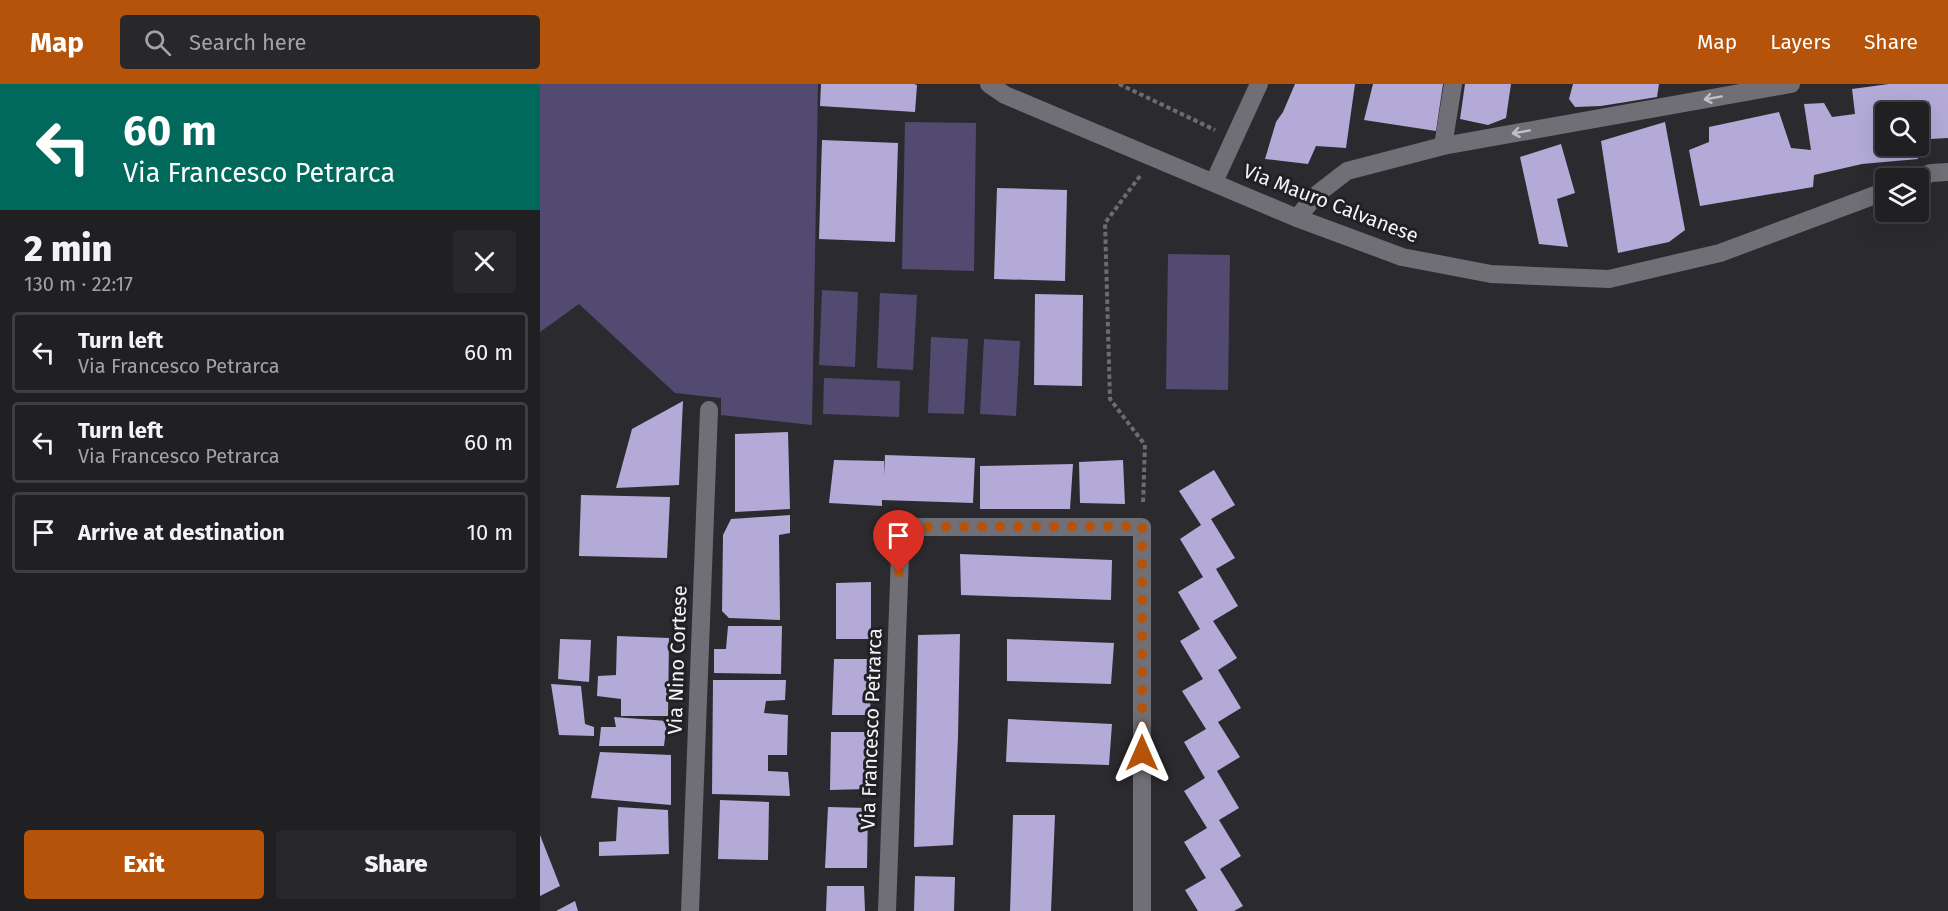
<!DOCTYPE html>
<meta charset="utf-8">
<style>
:root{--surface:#202023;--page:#28282b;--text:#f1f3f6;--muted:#a2a3a6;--line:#3d3e41;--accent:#b45309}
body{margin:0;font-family:"Fira Sans",sans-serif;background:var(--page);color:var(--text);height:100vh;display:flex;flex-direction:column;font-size:22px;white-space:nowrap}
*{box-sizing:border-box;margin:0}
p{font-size:20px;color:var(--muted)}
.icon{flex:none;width:33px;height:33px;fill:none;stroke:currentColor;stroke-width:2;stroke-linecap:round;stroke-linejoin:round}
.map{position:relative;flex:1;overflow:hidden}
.sheet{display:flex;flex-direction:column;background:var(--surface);width:540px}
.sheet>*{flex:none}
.top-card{background:#00695c;color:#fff;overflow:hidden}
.tools{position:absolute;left:1335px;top:18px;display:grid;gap:12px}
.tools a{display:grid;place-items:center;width:54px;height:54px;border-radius:6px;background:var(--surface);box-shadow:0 6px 24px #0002,0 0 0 2px var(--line);font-size:30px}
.pin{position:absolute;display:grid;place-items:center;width:51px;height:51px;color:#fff;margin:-62px -26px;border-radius:50% 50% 50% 0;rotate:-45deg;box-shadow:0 0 6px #0007}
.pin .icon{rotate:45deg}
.me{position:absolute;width:66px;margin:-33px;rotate:0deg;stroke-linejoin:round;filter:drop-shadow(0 0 4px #0008)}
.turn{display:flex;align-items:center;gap:21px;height:126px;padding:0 24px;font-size:27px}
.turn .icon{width:78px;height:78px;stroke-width:2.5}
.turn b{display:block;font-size:42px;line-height:51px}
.round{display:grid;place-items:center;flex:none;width:63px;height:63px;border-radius:6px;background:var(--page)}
.head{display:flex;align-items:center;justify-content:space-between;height:102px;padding:0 24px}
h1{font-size:36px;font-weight:800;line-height:45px}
.action{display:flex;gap:12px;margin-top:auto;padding:12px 24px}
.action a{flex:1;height:69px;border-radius:6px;background:var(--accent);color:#fff;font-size:24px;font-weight:800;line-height:69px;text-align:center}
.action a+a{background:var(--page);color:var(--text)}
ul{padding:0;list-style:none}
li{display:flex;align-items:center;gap:18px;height:81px;margin:0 12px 9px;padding:0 12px;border:3px solid var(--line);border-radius:6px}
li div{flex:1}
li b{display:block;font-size:22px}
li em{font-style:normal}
header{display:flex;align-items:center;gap:36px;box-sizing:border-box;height:84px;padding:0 30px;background:var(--accent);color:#fff}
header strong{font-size:28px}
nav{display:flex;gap:33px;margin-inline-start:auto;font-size:21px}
.search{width:420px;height:54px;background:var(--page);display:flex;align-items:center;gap:15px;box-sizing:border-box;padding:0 21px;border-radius:6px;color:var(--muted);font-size:22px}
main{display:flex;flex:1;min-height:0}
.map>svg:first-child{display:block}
.green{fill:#534a71}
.building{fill:#b3aad8}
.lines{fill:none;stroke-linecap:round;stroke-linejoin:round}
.path{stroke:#6c6b70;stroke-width:4;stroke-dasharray:4.5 3;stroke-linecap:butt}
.street{stroke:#706f75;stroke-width:18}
.oneway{stroke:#c0bfc3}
.route{stroke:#b45309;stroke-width:10;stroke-dasharray:0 18}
.labels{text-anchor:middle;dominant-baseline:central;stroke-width:6;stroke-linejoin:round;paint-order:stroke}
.street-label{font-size:20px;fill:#f5f4f7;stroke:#212125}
</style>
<header>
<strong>Map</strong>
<div class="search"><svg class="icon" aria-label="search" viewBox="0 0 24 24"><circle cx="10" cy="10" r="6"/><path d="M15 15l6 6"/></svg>Search here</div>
<nav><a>Map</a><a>Layers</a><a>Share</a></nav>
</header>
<main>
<section class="sheet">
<div class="top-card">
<div class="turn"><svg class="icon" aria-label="left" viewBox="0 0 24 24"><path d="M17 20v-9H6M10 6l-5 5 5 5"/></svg><div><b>60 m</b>Via Francesco Petrarca</div></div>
</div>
<div class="head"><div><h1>2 min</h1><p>130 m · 22:17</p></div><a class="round"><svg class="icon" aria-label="close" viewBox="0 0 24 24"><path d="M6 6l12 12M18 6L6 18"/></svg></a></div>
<ul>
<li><svg class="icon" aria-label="left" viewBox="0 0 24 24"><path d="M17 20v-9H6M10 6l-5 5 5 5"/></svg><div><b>Turn left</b><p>Via Francesco Petrarca</p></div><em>60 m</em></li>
<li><svg class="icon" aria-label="left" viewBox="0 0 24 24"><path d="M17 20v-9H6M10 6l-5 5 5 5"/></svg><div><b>Turn left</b><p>Via Francesco Petrarca</p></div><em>60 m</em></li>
<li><svg class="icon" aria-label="arrive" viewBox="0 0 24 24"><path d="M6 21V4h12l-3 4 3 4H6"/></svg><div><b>Arrive at destination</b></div><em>10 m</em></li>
</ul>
<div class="action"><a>Exit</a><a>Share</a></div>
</section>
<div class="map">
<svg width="1408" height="827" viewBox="0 0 1408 827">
<rect width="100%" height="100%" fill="#2b2a2f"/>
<!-- green -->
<g class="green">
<path d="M0,0H278L272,341L181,331V314L135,309L39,220L0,248Z"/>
<path d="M365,38L436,39L434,187L362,185Z"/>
<path d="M628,170L690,171L688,306L626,305Z"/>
<path d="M282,206L318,208L315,283L279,281Z"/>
<path d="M340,209L377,211L373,286L337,284Z"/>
<path d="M391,253L428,255L424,330L388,329Z"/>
<path d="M444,255L480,257L476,332L440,330Z"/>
<path d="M284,294L360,297L359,333L283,330Z"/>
</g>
<!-- building -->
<g class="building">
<path d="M281,0H374L377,1L375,28L280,22Z"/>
<path d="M755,0H815L806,64L776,62L768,80L725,75L736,38L743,28Z"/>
<path d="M833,0H903L896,47L824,36Z"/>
<path d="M925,0H971L966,34L948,41L920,35Z"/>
<path d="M1033,0H1119L1117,13L1061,22L1035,23L1029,15Z"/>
<path d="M1349,0H1408V54L1390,55L1389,17L1378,28H1346V62H1378V75L1322,80L1274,91L1273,103L1160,122L1149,66L1169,58V43L1239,28L1251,64L1271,66L1264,20L1284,19L1292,33L1315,30L1312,5Z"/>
<path d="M1125,38L1145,146L1129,158L1078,169L1061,57Z"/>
<path d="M282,56L358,59L355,158L279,155Z"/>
<path d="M1021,60L1035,109L1017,115L1028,163L999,160L980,73Z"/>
<path d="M457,104L527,106L525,197L454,195Z"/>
<path d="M495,210L543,211L542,302L494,301Z"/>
<path d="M143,317L139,401L76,404L92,345Z"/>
<path d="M248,348L250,425L195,428V350Z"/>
<path d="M345,371L435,374L433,419L342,416V422L289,419L294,376L344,377V391Z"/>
<path d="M583,376L585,420L540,419L539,378Z"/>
<path d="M533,380L530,425H440V382Z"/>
<path d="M674,386L695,421L671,435L695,474L676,485L698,522L673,537L697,574L678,586L701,624L678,638L700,673L677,687L699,724L679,736L701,772L680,785L703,822L694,827H658L645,806L666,794L644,758L667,744L644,707L665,694L644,658L666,645L642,607L663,595L640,557L660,545L638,508L663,493L640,455L661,441L639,407Z"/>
<path d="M41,411L130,413L127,474L39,472Z"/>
<path d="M250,431V449L239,451L240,536L189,534L182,527L183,451L191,435Z"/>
<path d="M420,470L572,476L571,516L421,511Z"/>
<path d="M331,498V555H296V499Z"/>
<path d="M188,542H242L241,590L174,589V565H186Z"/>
<path d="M420,550L418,653L413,761L374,763L378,551Z"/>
<path d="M77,552L129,554L128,632H81V615L57,612L58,592L76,591Z"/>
<path d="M20,555L51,556L49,598L18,595Z"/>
<path d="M467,555L574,559L571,600L467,597Z"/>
<path d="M294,575H332L330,631H292Z"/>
<path d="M173,596H246L245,616L226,617L224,629L248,631L247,671H228V687L248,688L250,712L172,710Z"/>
<path d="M11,600L41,602L45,640L54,643V652L19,651Z"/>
<path d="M74,633L127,637L124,662H59L61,643H76Z"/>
<path d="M468,635L572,640L569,681L466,678Z"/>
<path d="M291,648H329L327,705L290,706Z"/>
<path d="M60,668L131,671V721L51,714Z"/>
<path d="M180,716L229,718L228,776L178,775Z"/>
<path d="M78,723L128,726L129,770L59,772V758L76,757Z"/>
<path d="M288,723L328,724L327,784H285Z"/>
<path d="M473,731H515L511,827H470Z"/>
<path d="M0,751L20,802L0,812Z"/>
<path d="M375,792L415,793L414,827H374Z"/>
<path d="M287,802H324L325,827H286Z"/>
<path d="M35,817L38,827H16Z"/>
</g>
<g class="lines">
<!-- path -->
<g class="path">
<path d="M579,0L675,46"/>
<path d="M600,92L565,139L570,315L605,361L603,421"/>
</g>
<!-- street -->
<g class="street">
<path d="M449,0L465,11L757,134L862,173L951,190L1069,195L1180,169L1346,107"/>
<path d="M903,62L913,0"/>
<path d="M1378,94L1391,89L1408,88"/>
<path d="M674,98L719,0"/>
<path d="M757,134L776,111L807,87L903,62L1251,0"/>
<path d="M150,827L169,326"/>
<path d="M347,827L361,443H602V827"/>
</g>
</g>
<!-- one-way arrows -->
<defs><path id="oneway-shaft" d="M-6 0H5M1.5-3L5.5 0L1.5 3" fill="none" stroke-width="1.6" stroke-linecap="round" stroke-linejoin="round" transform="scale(1.5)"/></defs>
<g class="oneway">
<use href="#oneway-shaft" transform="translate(1173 14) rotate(170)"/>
<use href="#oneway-shaft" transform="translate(981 48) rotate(170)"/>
</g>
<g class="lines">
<!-- route -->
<path class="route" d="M359,488L361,443L602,442V669"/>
</g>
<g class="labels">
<!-- street labels -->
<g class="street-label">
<text transform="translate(791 119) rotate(21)">Via Mauro Calvanese</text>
<text transform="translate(137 576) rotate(-88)">Via Nino Cortese</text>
<text transform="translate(331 645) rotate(-88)">Via Francesco Petrarca</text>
</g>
</g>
</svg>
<div class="tools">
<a><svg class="icon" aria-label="search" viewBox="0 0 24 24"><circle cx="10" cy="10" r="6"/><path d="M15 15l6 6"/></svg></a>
<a><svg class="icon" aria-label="layers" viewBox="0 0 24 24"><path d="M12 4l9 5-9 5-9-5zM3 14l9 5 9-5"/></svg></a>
</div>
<div class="pin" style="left:359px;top:488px;background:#d93025"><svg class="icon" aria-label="arrive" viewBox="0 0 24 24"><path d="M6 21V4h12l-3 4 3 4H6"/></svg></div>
<svg class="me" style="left:602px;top:669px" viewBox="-20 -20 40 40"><path d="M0-17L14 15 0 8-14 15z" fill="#b45309" stroke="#fff" stroke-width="4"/></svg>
</div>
</main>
